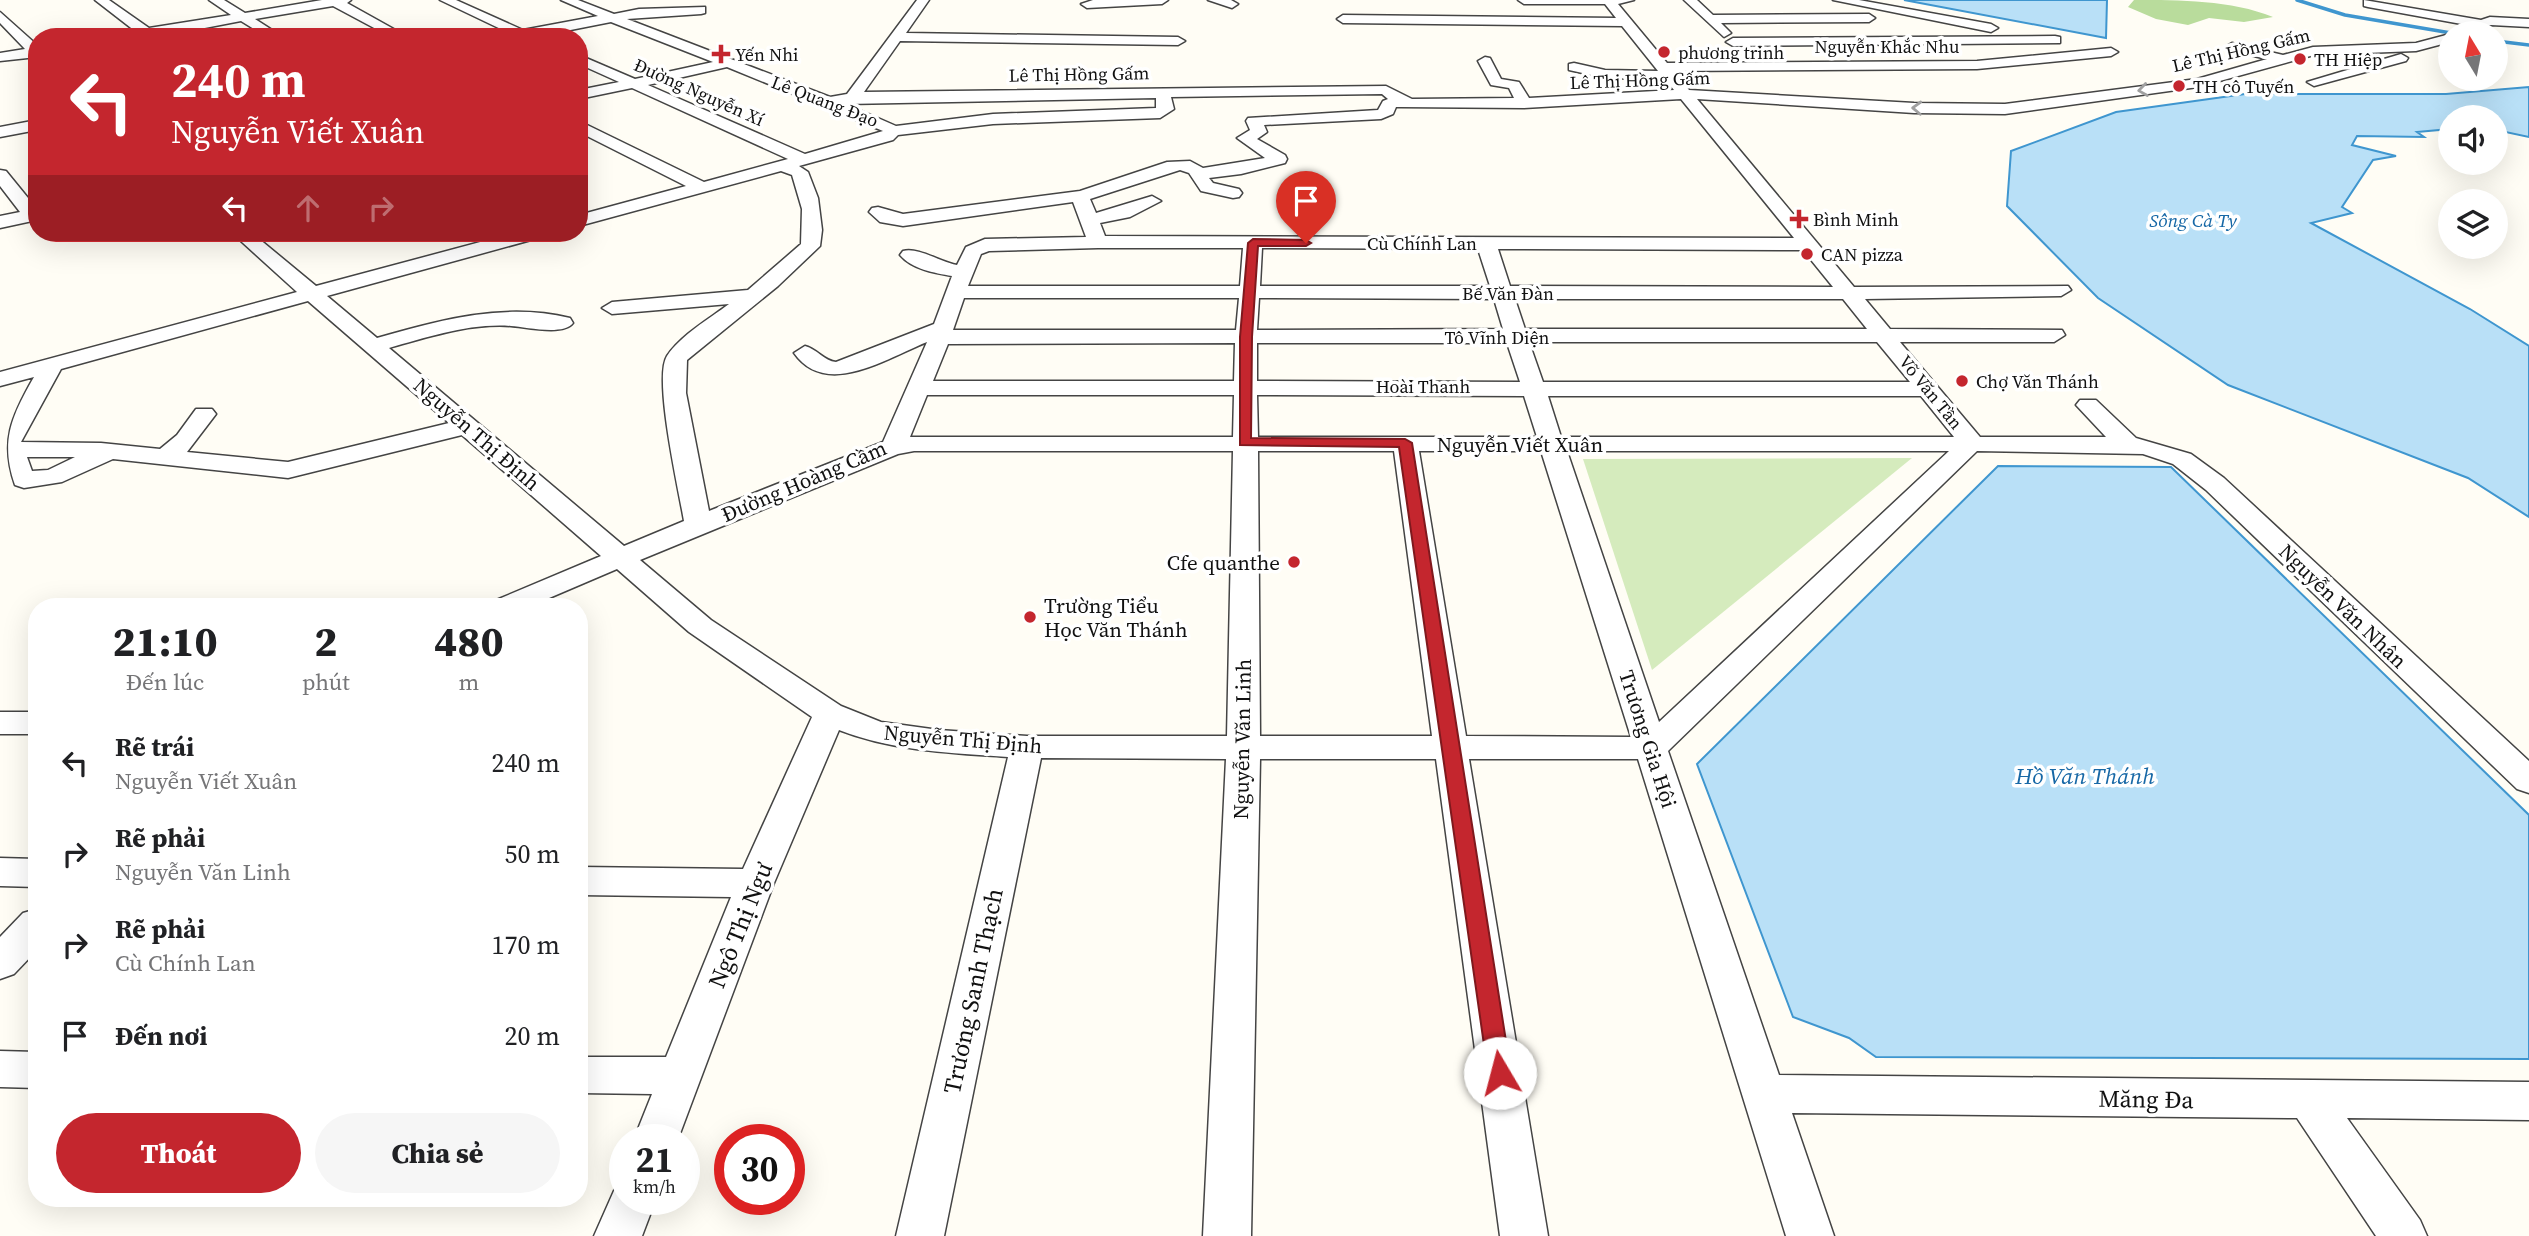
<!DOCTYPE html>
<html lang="vi">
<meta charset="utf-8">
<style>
:root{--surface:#fff;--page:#f6f6f6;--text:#202124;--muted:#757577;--accent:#c4262e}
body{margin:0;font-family:"Source Serif 4",serif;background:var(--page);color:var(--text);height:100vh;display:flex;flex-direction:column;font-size:26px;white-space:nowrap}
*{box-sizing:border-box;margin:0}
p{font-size:23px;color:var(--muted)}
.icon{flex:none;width:38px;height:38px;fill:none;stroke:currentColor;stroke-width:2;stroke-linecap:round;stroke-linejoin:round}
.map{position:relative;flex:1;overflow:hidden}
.drawer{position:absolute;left:28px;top:598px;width:560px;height:609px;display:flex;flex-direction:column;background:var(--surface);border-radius:28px;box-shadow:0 7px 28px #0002}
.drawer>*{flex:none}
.top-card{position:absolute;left:28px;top:28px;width:560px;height:214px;border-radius:28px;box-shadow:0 7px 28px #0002;background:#c4262e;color:#fff;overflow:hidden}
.needle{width:46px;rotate:350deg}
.buttons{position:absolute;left:2438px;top:21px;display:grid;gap:14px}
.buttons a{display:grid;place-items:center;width:70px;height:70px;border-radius:50%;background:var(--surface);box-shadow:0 7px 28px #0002;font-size:35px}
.speed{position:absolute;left:609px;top:1124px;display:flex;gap:14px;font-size:35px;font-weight:700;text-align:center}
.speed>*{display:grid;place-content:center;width:91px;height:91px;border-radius:50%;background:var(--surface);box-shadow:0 7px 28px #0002;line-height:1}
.speed small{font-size:18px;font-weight:400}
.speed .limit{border:10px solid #d22;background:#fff;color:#111}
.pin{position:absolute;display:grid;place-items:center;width:60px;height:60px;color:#fff;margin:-72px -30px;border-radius:50% 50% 50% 0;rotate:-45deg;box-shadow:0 0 7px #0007}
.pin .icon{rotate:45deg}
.me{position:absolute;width:77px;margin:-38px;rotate:352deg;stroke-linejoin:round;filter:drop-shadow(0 0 5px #0008)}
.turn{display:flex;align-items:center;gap:24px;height:147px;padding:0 28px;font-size:32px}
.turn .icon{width:91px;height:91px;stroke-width:2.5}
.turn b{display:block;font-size:49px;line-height:60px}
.lanes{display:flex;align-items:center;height:66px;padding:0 28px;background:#0003;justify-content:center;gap:35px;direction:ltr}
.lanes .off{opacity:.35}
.eta{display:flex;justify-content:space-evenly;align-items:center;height:119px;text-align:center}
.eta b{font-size:42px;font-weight:800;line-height:49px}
.action{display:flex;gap:14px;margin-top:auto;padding:14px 28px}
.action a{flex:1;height:80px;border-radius:42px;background:var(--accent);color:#fff;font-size:28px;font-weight:800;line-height:80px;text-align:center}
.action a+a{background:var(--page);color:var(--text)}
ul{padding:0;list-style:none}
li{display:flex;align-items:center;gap:21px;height:91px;padding:0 28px}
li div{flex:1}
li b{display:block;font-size:26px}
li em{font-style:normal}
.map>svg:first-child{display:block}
.green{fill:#d5ebbd}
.forest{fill:#b9dc9c}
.water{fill:#b9e0f7;stroke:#3f96cf;stroke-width:2}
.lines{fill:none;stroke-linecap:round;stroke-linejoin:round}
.stream{stroke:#3f96cf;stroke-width:3.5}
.minor-casing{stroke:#444;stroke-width:3}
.minor{fill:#fff;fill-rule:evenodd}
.oneway{stroke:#a0a0a0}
.route{fill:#c4262e;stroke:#7f191e;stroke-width:2}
.poi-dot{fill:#c4262e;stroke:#fff;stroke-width:2.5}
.labels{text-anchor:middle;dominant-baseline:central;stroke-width:7;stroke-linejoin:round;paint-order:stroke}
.far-street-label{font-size:18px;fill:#111;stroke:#fff}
.far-poi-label{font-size:18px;fill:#111;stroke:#fff;text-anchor:start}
.far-water-label{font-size:19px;font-style:italic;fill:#1768a6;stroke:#fff}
.street-label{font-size:21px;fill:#111;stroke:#fff}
.poi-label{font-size:21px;fill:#111;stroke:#fff;text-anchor:end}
.water-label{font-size:23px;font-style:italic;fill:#1768a6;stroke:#fff}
.near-street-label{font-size:24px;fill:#111;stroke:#fff}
</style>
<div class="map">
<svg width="2529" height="1236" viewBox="0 0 2529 1236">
<rect width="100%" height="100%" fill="#fffdf5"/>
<!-- green -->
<path class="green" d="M1912,458L1652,670L1583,459Z"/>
<!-- forest -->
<path class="forest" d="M2134,0C2180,0 2231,0 2273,17L2244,22L2209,18L2188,25L2156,19L2128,7Z"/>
<!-- water -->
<g class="water">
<path d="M1904,0H2107L2106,38Z"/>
<path d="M2529,87V137L2496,130V117H2450V129L2417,132L2424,137L2357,136L2352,145L2396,156L2373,160L2342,207L2352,213L2311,223L2470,309L2529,346V517L2468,478L2228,385L2098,298L2007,206L2011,151L2116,112L2245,94H2446Z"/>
<path d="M1998,466L2171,467L2529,815V1059L1876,1057L1849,1038L1793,1017L1697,764Z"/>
</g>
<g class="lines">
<!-- stream -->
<g class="stream">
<path d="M2297,0L2345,15L2451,33"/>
<path d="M2496,41L2529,45"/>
</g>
<!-- minor casing -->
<g class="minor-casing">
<g id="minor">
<path d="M95,0H109L149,28L231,15L209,0H224L245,13L322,0H351L347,3L408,37H391L333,6L255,19L283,37H267L241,21L158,37H114L135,31Z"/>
<path d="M440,0H456L523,30L598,16L561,0H578L614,14L639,9L705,7V13L701,14L627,19L830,97L847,94L917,0H929L906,33L1178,37L1185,41L1178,45L900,41L864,92L1386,86L1412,99L1514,98L1509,88L1491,85L1478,61L1485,57L1490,58L1501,79L1519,82L1529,98L1674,90L1665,79L1605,78L1569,70V64L1574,63L1605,70L1658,71L1622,26L1343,23L1337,19L1343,15L1616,18L1605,4H1524L1518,0H1634L1618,4L1667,63L1977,61L2111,48L2118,52L2111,56L1977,69L1674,71L1689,90L1914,103L2005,104L2197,79L2267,59L2227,50L2225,47L2232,43L2283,55L2313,47L2416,43L2450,34V42L2416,51L2314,55L2198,87L2005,114L1914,113L1697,99L1854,287L2068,286L2071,290L2061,296L1865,299L1890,329L2062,330L2065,335L2054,342H1900L1980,437H2106L2076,405L2080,400H2096L2136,438L2191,454L2224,478L2529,761V793L2517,789L2206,490L2173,464L2143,454L1977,451L1668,751L1779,1075L2529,1082V1120L2347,1118L2420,1220L2427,1236H2376L2297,1118L1792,1113L1834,1236H1786L1638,759H1469L1548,1236H1500L1436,759H1260L1251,1236H1203L1226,759L1041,758L944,1236H896L1008,757C951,753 893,751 839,730L774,883L678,1139H634L652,1094L579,1093V1057H666L731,897L579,895V867L743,869L812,717L689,632L617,569L528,607H489L494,601L601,556L462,435L288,478L113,459L62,482L24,488L15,485C0,442 11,417 34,377L0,386V372L297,292L232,233H252L316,286L514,233H544L542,237L327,296L377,338C439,320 505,302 570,318L573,323C564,336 525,327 511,326C470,323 428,337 389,348L624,546L684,521C679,491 653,378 667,356C681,335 709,319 729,304L612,314L602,308L612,302L748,290L801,244L802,209L792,175L781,171L579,226V215L686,186L579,132V121L704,182L788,159L632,88L579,99V90L619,82L579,64V55L635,79L713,62L611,22L535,37H497L507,32ZM727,67L883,131L805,154L648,85ZM1382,94L1388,99L1383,101L1378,110L1248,118L1246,121L1250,130L1237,138L1265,158L1203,168L1190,161L1167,162L1080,191L903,214L878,207L872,208L869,212L880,222L903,226L1073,202L1086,237L985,239L966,247L957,265C940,262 919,247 903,251L900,255C912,269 934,273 952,276L934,324L836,362C824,361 817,349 805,346L794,353C826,399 887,358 927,342L883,442L709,511L686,393L687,360L778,286L820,246L822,230L818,198L808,172L799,166L893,140L898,135L993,124L1160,118L1174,109L1171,97ZM1156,98V108L993,114L896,126L846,104ZM1681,99L1794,238L1105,236L1100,223L1130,217L1161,201L1152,196L1096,213L1090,199L1180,170L1189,173L1201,191L1233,198L1239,197L1242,193L1239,189L1213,183L1209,178L1241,174L1285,163L1287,159L1285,155L1257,139L1267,132L1264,125L1381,119L1393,114L1396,107H1401L1524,108ZM1098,248H1243L1240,286H968L981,254L989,251ZM1262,248L1478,249L1490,286H1260ZM1498,249L1803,250L1833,287L1510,286ZM964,298H1239L1236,330H953ZM1259,298L1494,299L1503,329L1257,330ZM1515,299H1843L1867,329H1525ZM308,301L449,423L288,462L187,452L216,414L212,409H196L177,435L160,449L101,443L21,442L61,369ZM1529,342H1877L1910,382H1543ZM1235,343L1234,381H933L948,344ZM1257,343H1507L1520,382L1257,381ZM927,395H1234L1233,437H910ZM1257,395L1524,396L1537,437H1258ZM1548,396H1921L1954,437H1561ZM914,451H1233L1227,736H1027L939,730L881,722L841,706L711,620L640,560L898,454ZM1258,451H1394L1432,736H1260ZM1419,451H1541L1631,737L1466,736ZM1567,451H1949L1659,722ZM27,457H75L48,470L32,471Z"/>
<path d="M1093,0H1168L1162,4L1087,8L1081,4Z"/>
<path d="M1208,0H1231L1238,4L1232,8Z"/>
<path d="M1684,0H1697L1713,15L1869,14L1875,18L1869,22L1721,23L1731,33L1724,37Z"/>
<path d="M1833,0H1859L1991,24L1998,28L1991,32Z"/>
<path d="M2364,0L2481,20L2490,17L2529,19V27L2491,25L2463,33L2459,30L2467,25L2368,7L2364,6Z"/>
<path d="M0,12L37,45V57L0,61V53L25,49L0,23Z"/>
<path d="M2055,36L2060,37V43L1733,46L1726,42L1733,38Z"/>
<path d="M2401,54L2408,58L2406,61L2314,86L2307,82Z"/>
<path d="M37,120V130L0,137V127Z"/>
<path d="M0,170L6,171L37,209V220L0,228V216L20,212L0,186Z"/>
<rect x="0" y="712" width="37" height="22"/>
<path d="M0,858L37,859V887L0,886Z"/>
<path d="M37,909V950L14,974L0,979V937L23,913Z"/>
<path d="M0,1051L37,1052V1088L0,1087Z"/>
<path d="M625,1181V1199H656L642,1236H594L617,1184Z"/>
</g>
</g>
<!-- minor -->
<use href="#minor" class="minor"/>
</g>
<!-- one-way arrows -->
<defs><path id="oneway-chevron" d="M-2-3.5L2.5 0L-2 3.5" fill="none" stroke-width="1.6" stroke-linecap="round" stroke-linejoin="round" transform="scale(1.75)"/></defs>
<g class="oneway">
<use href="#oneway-chevron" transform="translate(2143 90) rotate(172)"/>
<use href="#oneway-chevron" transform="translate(1917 108) rotate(-178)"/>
</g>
<!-- route -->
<path class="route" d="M1253,239L1306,240L1311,243L1306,246H1258L1252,337L1251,438L1405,439L1412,443L1511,1073L1508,1080L1500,1083L1492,1080L1488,1073L1399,447L1240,445V337L1248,243Z"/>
<!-- markers -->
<g class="poi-dot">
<circle cx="1664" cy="52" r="7"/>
<path d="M717.5 43.5h7v7h7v7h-7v7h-7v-7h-7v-7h7z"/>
<circle cx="2300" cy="59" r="7"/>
<circle cx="2179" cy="86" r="7"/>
<path d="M1795.5 208.5h7v7h7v7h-7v7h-7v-7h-7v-7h7z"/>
<circle cx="1807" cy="254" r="7"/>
<circle cx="1962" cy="381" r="7"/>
<circle cx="1294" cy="562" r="7"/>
<circle cx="1030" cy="617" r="7"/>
</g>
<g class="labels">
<!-- far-street labels -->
<g class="far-street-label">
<text x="1887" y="46">Nguyễn Khắc Nhu</text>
<text transform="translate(2241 50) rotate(-13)">Lê Thị Hồng Gấm</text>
<text transform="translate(1079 74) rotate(-1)">Lê Thị Hồng Gấm</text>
<text transform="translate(1640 80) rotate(-2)">Lê Thị Hồng Gấm</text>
<text transform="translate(699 92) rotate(24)">Đường Nguyễn Xí</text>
<text transform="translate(825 101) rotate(21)">Lê Quang Đạo</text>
<text x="1422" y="243">Cù Chính Lan</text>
<text x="1508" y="293">Bế Văn Đàn</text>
<text x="1497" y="337">Tô Vĩnh Diện</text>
<text x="1423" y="386">Hoài Thanh</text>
<text transform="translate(1931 392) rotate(51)">Võ Văn Tần</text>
</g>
<!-- far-poi labels -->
<g class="far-poi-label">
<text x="1678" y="52">phương trinh</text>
<text x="735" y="54">Yến Nhi</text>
<text x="2314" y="59">TH Hiệp</text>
<text x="2193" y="86">TH cô Tuyến</text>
<text x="1813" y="219">Bình Minh</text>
<text x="1821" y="254">CAN pizza</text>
<text x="1976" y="381">Chợ Văn Thánh</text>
</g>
<!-- far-water labels -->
<g class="far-water-label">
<text x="2193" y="220">Sông Cà Ty</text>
</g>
<!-- street labels -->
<g class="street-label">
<text transform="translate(477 434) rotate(41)">Nguyễn Thị Định</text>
<text x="1520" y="444">Nguyễn Viết Xuân</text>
<text transform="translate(804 481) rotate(-23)">Đường Hoàng Cầm</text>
<text transform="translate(2343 606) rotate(44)">Nguyễn Văn Nhân</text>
<text transform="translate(963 739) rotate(5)">Nguyễn Thị Định</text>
<text transform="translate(1242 739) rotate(-89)">Nguyễn Văn Linh</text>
<text transform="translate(1648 739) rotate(72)">Trương Gia Hội</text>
</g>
<!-- poi labels -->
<g class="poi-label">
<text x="1280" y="562">Cfe quanthe</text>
<text x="1044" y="605" text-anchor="start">Trường Tiểu<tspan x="1044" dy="24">Học Văn Thánh</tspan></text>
</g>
<!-- water labels -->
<g class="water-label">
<text x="2085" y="776">Hồ Văn Thánh</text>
</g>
<!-- near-street labels -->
<g class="near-street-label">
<text transform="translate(740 925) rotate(-68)">Ngô Thị Ngư</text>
<text transform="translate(973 991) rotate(-78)">Trương Sanh Thạch</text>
<text transform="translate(2146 1099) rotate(1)">Măng Đa</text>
</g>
</g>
</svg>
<div class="buttons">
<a><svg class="needle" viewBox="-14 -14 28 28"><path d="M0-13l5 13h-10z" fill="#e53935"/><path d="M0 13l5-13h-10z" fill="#757577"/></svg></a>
<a><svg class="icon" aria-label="sound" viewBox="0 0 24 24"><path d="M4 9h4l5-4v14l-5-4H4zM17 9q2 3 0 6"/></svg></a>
<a><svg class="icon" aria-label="layers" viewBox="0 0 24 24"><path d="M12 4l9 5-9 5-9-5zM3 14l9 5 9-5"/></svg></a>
</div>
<div class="speed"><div>21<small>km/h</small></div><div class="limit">30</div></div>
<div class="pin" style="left:1306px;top:243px;background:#d93025"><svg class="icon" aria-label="arrive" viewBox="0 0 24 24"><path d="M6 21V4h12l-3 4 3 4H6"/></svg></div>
<svg class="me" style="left:1500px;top:1073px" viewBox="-20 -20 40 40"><circle r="19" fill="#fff"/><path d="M0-13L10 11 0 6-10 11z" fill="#c4262e"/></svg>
<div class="top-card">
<div class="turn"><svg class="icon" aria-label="left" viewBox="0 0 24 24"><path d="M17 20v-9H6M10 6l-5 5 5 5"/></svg><div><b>240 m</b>Nguyễn Viết Xuân</div></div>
<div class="lanes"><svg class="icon" aria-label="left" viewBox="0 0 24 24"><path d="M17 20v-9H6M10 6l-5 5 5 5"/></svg><svg class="icon off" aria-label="ahead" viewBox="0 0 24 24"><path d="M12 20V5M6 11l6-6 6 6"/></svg><svg class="icon off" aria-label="right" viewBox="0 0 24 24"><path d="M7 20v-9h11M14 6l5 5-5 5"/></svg></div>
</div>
<section class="drawer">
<div class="eta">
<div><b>21:10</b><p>Đến lúc</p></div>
<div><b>2</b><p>phút</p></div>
<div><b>480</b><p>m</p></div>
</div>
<ul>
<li><svg class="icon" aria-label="left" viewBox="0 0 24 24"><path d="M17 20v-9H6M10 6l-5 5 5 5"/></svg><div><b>Rẽ trái</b><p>Nguyễn Viết Xuân</p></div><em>240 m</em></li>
<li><svg class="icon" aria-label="right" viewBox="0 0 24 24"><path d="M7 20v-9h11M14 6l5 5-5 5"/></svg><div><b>Rẽ phải</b><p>Nguyễn Văn Linh</p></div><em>50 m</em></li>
<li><svg class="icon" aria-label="right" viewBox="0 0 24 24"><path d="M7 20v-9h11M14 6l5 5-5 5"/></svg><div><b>Rẽ phải</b><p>Cù Chính Lan</p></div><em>170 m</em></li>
<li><svg class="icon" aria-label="arrive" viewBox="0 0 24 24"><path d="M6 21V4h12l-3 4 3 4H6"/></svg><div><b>Đến nơi</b></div><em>20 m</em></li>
</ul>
<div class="action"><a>Thoát</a><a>Chia sẻ</a></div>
</section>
</div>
